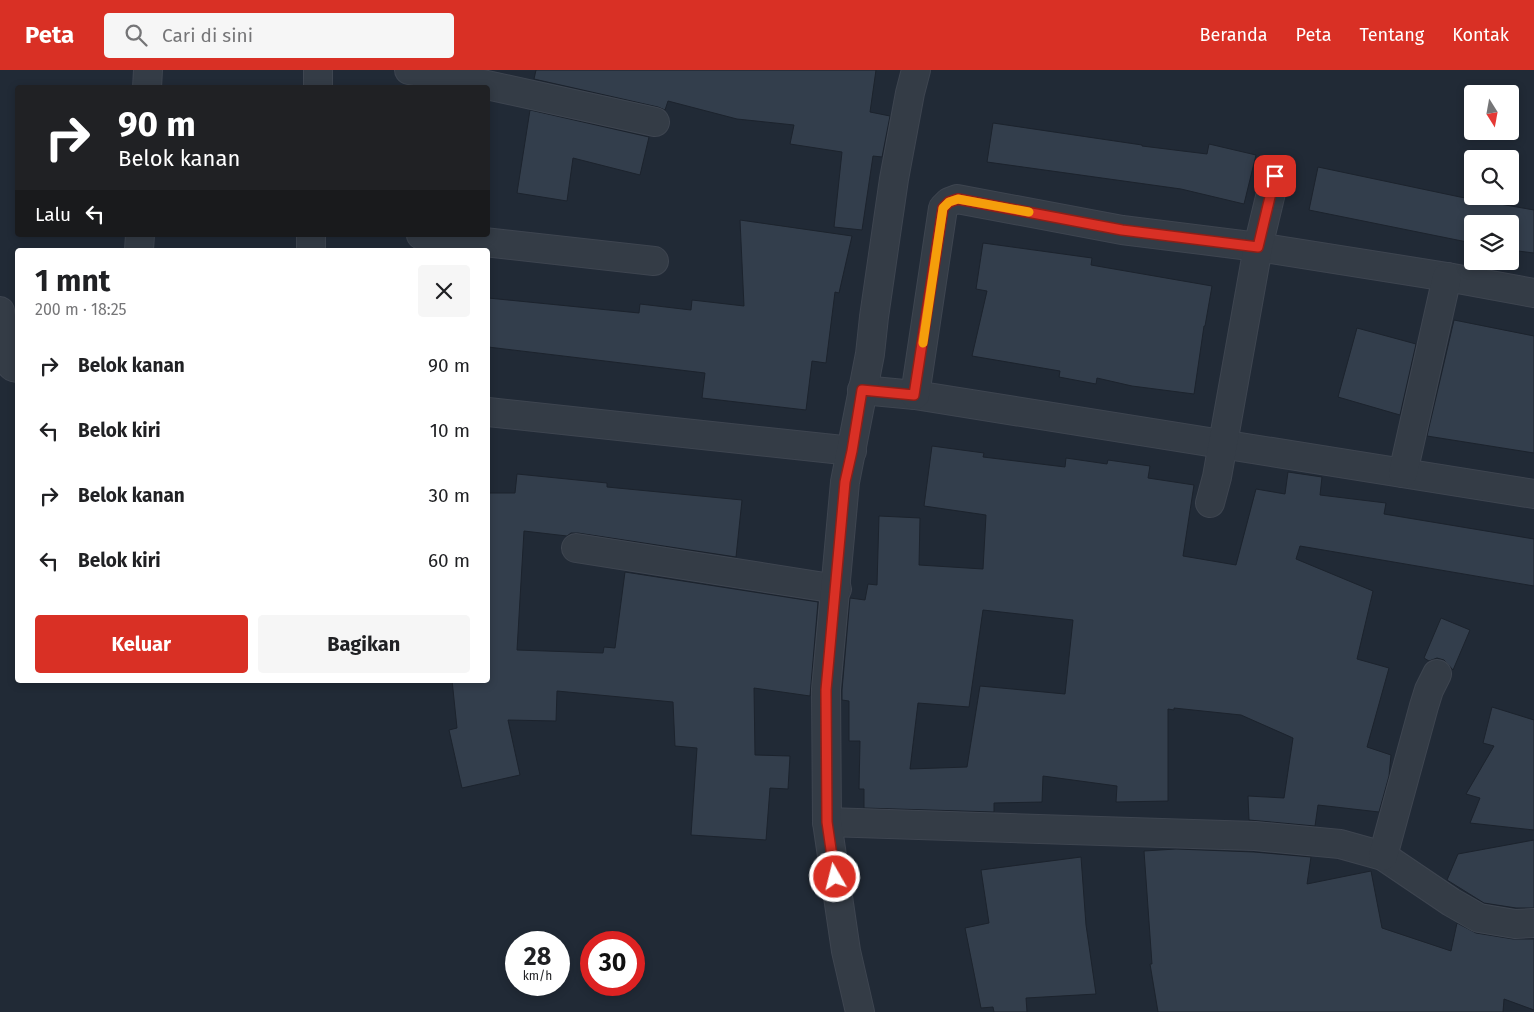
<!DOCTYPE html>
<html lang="id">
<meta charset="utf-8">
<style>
:root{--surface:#fff;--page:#f6f6f6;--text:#202124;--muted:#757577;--accent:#d93025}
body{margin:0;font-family:"Fira Sans",sans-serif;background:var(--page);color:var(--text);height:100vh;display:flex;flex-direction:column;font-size:19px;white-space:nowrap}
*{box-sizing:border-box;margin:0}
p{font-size:16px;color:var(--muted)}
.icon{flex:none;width:28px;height:28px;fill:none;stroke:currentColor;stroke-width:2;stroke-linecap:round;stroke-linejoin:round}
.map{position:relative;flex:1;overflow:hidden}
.sheet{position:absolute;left:15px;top:178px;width:475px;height:435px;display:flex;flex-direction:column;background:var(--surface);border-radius:5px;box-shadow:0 2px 8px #0003}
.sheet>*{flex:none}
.banner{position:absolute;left:15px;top:15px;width:475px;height:152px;border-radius:5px;box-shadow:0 2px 8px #0003;background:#202124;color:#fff;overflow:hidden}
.needle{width:32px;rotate:169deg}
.fabs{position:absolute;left:1464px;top:15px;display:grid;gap:10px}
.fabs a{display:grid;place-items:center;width:55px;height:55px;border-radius:5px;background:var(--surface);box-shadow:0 2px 8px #0003;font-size:25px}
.speed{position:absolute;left:505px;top:861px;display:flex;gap:10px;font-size:25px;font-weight:700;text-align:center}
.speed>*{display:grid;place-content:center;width:65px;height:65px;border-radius:50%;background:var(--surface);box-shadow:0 2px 8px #0003;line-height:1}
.speed small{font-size:12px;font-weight:400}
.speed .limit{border:8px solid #d22;background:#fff;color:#111}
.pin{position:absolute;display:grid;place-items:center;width:42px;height:42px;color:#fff;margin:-21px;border-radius:10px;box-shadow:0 2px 8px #0006}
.me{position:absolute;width:55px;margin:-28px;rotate:352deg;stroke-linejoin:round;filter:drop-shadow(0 0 4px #0008)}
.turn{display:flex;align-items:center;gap:18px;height:105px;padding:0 20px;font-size:22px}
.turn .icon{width:65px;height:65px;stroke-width:2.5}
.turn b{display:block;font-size:35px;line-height:42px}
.then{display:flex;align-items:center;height:48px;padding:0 20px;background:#0003;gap:10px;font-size:19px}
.round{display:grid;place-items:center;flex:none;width:52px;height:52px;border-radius:5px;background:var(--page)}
.overview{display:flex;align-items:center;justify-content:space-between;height:85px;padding:0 20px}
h1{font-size:30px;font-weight:700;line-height:38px}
.cta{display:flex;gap:10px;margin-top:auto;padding:10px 20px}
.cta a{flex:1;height:58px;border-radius:5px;background:var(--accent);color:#fff;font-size:20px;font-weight:700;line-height:58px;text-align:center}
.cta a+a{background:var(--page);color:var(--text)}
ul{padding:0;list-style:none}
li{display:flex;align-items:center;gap:15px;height:65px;padding:0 20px}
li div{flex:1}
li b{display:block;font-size:19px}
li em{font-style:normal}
header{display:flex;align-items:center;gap:30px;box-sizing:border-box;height:70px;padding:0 25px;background:var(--accent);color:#fff}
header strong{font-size:24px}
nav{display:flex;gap:28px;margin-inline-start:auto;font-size:18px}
.search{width:350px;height:45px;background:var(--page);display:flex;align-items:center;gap:12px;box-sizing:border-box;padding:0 18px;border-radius:5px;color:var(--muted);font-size:19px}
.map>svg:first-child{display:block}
.building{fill:#333e4c;stroke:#1c232d;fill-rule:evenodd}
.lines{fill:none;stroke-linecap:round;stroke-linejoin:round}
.minor-casing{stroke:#3e4550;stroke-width:30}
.minor{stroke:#343c46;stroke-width:28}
.route-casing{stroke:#8d1f18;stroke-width:12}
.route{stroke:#d93025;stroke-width:9}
.slow{stroke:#f59e0b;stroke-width:9}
</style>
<header>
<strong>Peta</strong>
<div class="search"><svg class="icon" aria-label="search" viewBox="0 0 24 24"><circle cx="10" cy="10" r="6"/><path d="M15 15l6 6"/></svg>Cari di sini</div>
<nav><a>Beranda</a><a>Peta</a><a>Tentang</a><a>Kontak</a></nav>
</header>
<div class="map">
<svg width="1534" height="942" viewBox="0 0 1534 942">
<rect width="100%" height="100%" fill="#212a36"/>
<!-- building -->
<g class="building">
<path d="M536,0H876L870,42L890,46L882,87L873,86L862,160L834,157L842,82L790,74L794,55L737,49L668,31L665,40L658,37L534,9Z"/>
<path d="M530,40L649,67L640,105L573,88L567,131L517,123Z"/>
<path d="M993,53L1142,75V76L1207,84L1209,74L1256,85L1244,134L1181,119L987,92Z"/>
<path d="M1318,97L1460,127L1534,140V183L1510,180V154H1472V173L1309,140Z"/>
<path d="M740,150L852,166L839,223L835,222L826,293L812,291L806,340L702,328L705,303L488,277V228L639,243L640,234L691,240L692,230L744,236Z"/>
<path d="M983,173L1092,188L1091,195L1212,216L1205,256H1204L1194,324L1132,316L1097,308L1096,314L1059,307L1060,301L972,286L987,221L976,219Z"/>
<path d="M1454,250L1534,266V383L1427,366Z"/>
<path d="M1357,258L1416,274L1400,345L1338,327Z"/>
<path d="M932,376L984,383L983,387L1065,397L1066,388L1107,394L1108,390L1150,396L1148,408L1194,415L1183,486L1236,495L1256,419L1285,424L1288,402L1322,407L1320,425L1386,433L1384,444L1534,469V516L1300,476L1296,489L1373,521L1357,589L1389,598L1367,677L1391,685L1389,706L1379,742L1318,735L1315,756L1249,750L1248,726L1284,728L1293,668L1241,645L1174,638V640L1168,639V731L1116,732L1117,716L1043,706L1042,732L994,733V742L864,738V719H859L860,671H849V631L842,630V620L850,528L865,530L868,514L877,515L879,446L920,448L919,495L983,499L986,445L924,436ZM983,540L1073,550L1065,624L980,616L967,697L910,699L918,633L969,637Z"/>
<path d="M517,404L607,413V417L742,430L736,487L578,463H571L567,466L524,461L517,580L603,583L604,577L615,578L625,502L818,532L810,626L754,618L755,685L790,686L788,719L770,718L766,770L691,765L697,678L675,676L673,632L557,621L556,651L508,650L520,705L462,718L449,660L457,658L452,610H488V423H515Z"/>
<path d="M1441,548L1470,560L1453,600L1444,590L1437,588L1429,591L1424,588Z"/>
<path d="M1492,637L1534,650V760L1470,753L1480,728L1466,724L1494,676L1483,673Z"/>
<path d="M1534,770V838H1516L1484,833L1447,810L1458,784Z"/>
<path d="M1176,779L1254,782L1311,787L1307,814L1371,801L1382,858L1451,881L1457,853L1476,863L1513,869H1534V940L1504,929L1503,942H1158L1150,894H1152L1144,781Z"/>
<path d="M1081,787L1086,855L1096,924L1026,928L1027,942H994L993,937L981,938L965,858L989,853L981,800Z"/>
</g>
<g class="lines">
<!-- minor casing -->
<g class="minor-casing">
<g id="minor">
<path d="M409,0L455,8L655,52"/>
<path d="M147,18L148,0"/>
<path d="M318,18V0"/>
<path d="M421,165L654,191"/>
<path d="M139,180L140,165"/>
<path d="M311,180V165"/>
<path d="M0,241L8,292L13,297L18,298"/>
<path d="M862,320L915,325L1534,424"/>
<path d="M915,325L943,138L949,132L957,129L1122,160L1258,177L1447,207L1534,223"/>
<path d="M488,342L852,381"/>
<path d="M1403,403L1447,207"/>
<path d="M1210,433L1217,407L1258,177L1275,106"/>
<path d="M576,478L837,519"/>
<path d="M827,752L1255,766L1340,774L1383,786L1451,832L1479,848L1515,854L1534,853"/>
<path d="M1383,786L1424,636L1429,620L1437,604"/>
<path d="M860,942L846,881L827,752L826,619L845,412L870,284L874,247L894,109L910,23L916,0"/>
</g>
</g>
<!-- minor -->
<use href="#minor" class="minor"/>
</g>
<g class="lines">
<!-- route casing -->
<g class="route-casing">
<path id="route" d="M835,807L827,752L826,620L845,412L852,381L862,320L914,325L943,138L949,132L958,129L1122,160L1258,177L1275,106"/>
</g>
<!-- route -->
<use href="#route" class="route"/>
<!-- slow -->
<path class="slow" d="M923,273L943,138L949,132L958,129L1029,142"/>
</g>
</svg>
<div class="fabs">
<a><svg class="needle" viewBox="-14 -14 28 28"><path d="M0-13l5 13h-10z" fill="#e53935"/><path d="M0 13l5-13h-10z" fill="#757577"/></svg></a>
<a><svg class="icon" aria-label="search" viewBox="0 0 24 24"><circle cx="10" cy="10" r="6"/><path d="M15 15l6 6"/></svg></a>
<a><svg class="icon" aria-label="layers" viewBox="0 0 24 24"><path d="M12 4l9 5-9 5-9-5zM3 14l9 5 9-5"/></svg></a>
</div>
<div class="speed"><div>28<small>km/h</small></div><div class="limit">30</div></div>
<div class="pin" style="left:1275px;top:106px;background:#d93025"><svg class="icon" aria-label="arrive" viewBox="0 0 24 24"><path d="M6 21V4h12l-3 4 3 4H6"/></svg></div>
<svg class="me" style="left:835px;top:807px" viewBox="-20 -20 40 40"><circle r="17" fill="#d93025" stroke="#fff" stroke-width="3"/><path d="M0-11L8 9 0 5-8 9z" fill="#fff"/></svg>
<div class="banner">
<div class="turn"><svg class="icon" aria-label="right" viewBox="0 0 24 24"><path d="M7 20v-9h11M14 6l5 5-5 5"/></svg><div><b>90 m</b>Belok kanan</div></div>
<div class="then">Lalu<svg class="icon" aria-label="left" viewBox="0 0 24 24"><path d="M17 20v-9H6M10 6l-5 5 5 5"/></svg></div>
</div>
<section class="sheet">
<div class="overview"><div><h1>1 mnt</h1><p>200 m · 18:25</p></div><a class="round"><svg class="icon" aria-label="close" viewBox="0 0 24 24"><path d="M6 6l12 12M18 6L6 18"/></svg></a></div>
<ul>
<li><svg class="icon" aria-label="right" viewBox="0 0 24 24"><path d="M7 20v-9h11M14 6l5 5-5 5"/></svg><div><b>Belok kanan</b></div><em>90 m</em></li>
<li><svg class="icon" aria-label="left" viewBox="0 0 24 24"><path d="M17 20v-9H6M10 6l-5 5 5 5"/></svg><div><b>Belok kiri</b></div><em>10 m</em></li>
<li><svg class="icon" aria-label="right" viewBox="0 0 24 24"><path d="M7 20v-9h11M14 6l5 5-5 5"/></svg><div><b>Belok kanan</b></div><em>30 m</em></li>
<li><svg class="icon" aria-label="left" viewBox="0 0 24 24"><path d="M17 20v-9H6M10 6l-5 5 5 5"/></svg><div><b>Belok kiri</b></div><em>60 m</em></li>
</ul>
<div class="cta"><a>Keluar</a><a>Bagikan</a></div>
</section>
</div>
